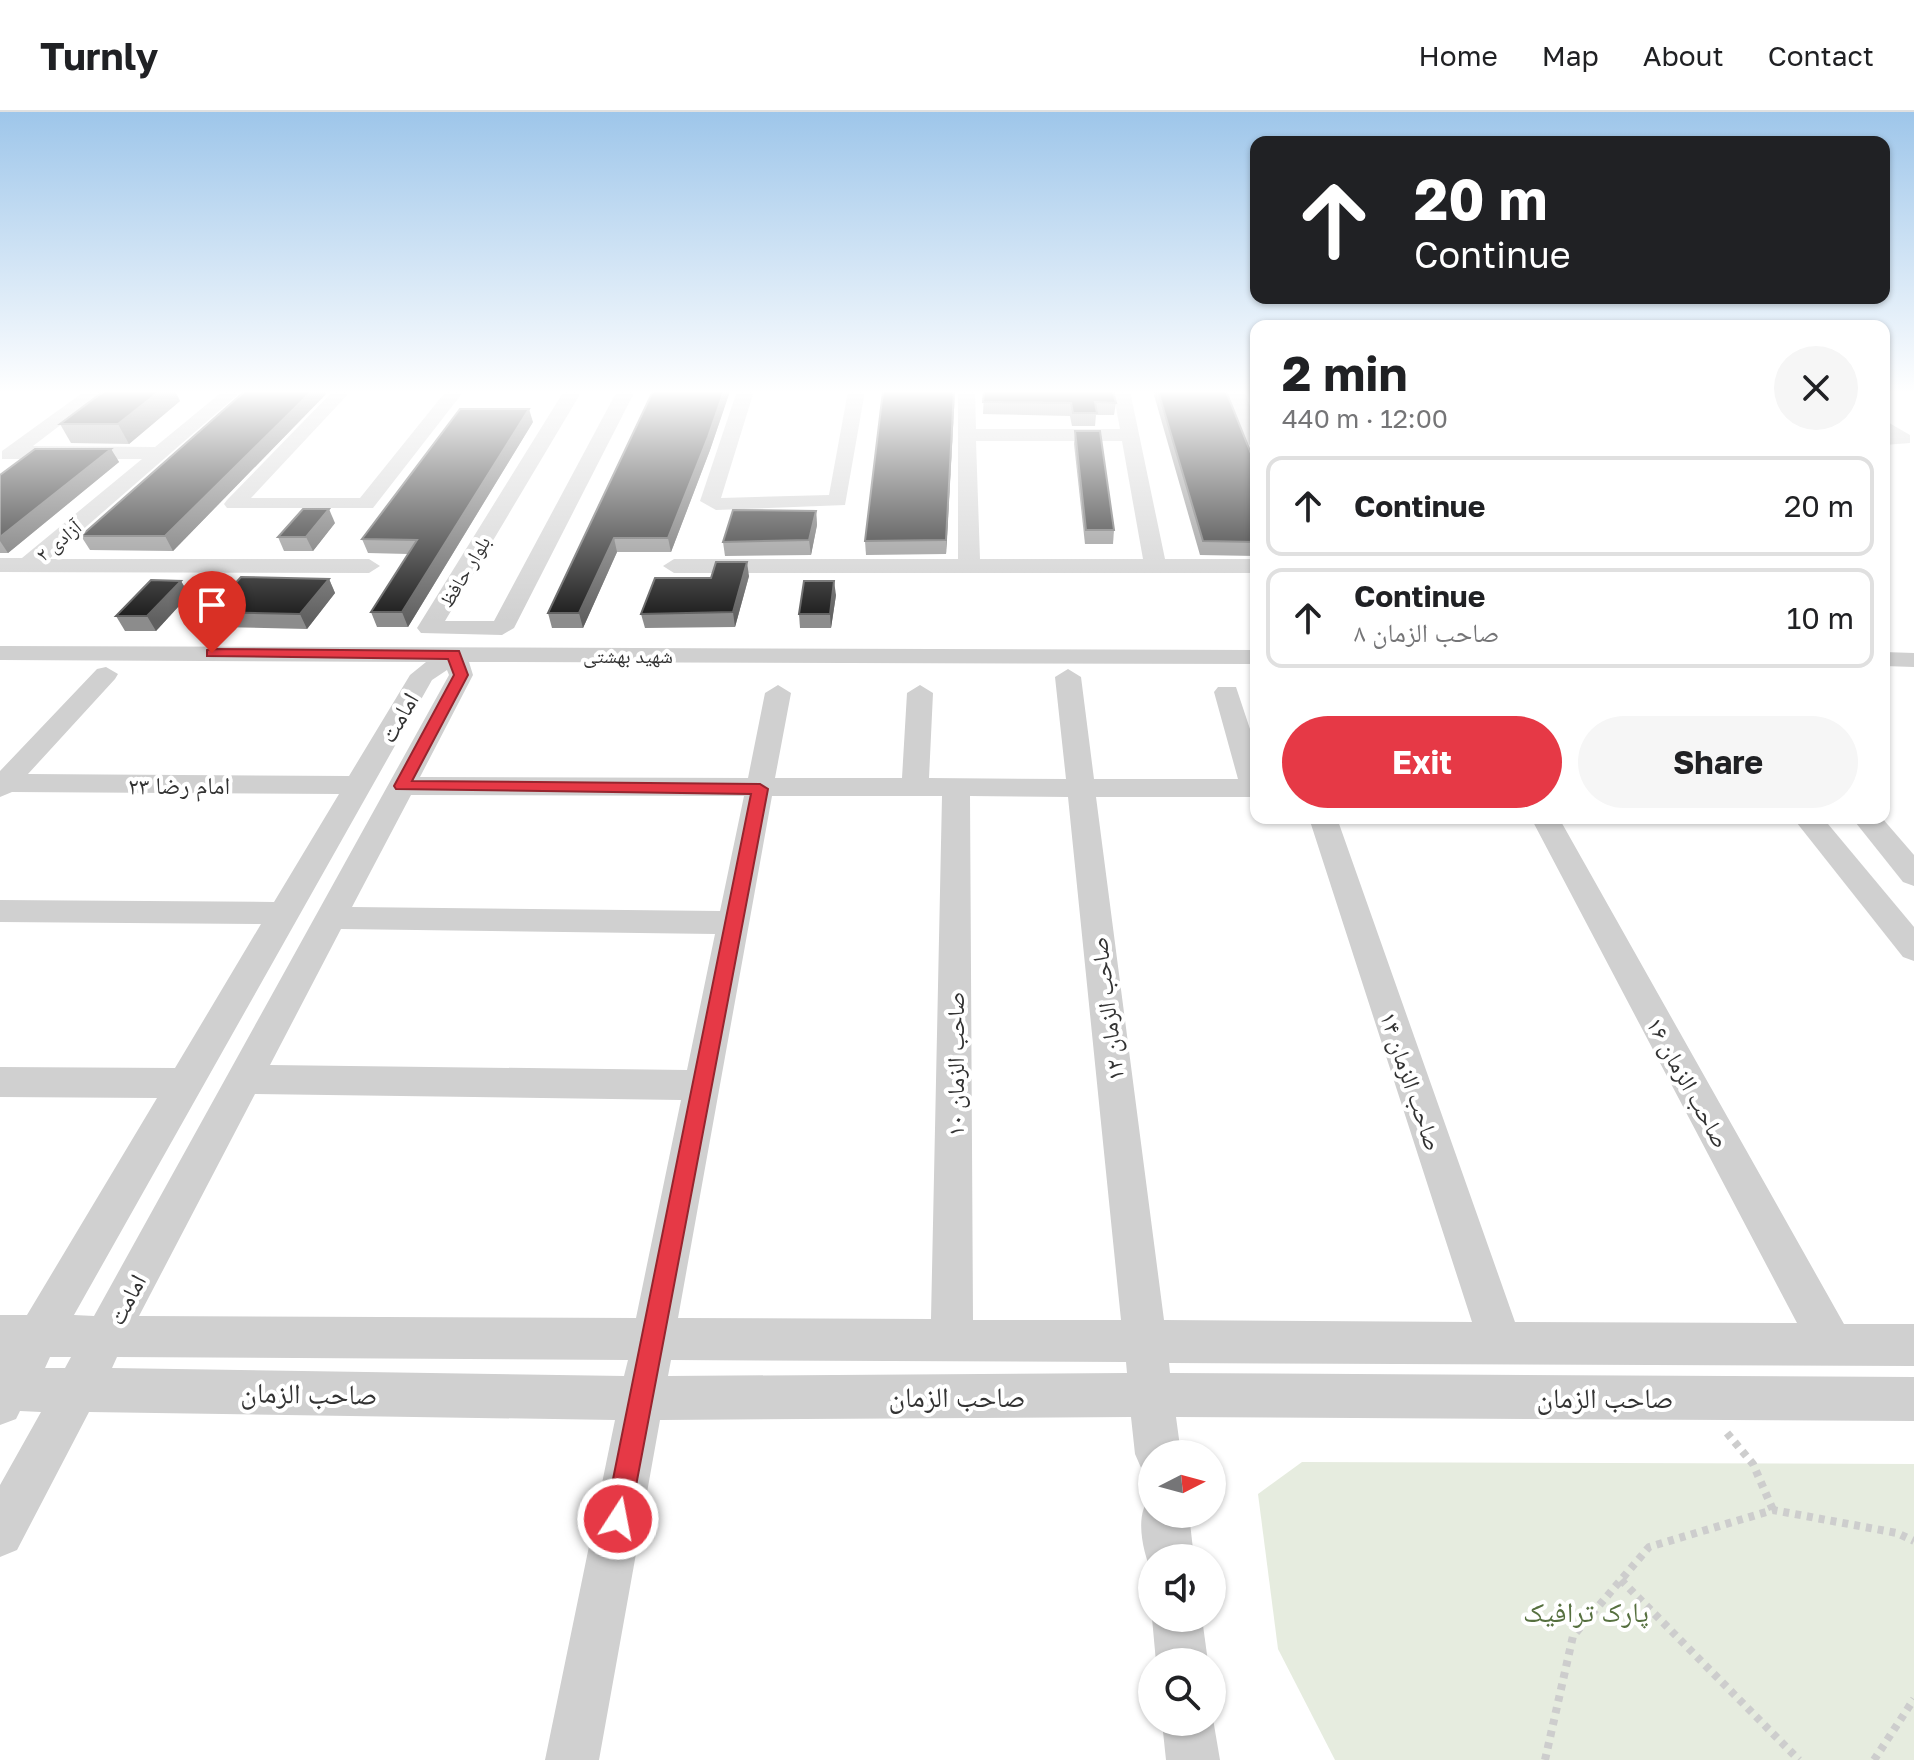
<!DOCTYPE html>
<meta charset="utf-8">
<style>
:root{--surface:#fff;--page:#f6f6f6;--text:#202124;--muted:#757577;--line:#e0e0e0;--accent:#e63946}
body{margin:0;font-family:"Golos Text","Noto Naskh Arabic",sans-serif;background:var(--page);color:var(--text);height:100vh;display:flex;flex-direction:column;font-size:30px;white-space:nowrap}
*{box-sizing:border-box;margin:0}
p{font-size:26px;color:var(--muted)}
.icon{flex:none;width:44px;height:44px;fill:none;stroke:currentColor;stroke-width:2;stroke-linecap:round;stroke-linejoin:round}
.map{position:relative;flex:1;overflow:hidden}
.sheet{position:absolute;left:1250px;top:208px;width:640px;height:504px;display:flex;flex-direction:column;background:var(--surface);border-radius:16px;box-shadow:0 2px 6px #0004}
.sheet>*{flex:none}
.guide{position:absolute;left:1250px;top:24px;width:640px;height:168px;border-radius:16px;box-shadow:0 2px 6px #0004;background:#202124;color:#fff;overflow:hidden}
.needle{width:52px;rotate:84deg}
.fabs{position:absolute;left:1138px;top:1328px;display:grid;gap:16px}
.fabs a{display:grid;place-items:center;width:88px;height:88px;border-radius:50%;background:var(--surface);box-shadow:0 2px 6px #0004;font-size:40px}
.pin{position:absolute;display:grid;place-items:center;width:68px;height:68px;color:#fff;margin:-82px -34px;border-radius:50% 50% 50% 0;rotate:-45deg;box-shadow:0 0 8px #0007}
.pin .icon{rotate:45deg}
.me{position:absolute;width:88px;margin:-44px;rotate:11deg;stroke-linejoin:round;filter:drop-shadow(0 0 6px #0008)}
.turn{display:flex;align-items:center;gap:28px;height:168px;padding:0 32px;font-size:36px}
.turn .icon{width:104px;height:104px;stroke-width:2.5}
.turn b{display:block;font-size:56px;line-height:68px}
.round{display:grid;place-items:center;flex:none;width:84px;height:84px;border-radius:42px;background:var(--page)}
.overview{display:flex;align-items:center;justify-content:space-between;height:136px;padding:0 32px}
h1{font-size:48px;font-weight:700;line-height:60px}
.cta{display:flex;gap:16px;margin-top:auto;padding:16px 32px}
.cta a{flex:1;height:92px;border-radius:48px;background:var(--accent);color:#fff;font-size:32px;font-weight:700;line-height:92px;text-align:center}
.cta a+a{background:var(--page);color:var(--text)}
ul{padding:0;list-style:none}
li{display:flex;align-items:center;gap:24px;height:100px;margin:0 16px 12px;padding:0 16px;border:4px solid var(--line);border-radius:16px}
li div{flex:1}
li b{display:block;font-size:30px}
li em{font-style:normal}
header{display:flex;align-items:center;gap:48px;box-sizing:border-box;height:112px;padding:0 40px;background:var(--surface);border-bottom:2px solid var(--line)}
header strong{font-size:38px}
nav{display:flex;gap:44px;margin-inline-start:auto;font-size:28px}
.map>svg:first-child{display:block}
.green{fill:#e6ecdf}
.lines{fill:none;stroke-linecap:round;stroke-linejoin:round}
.path{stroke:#cdcdcd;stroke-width:8;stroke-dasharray:6 6;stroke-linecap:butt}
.minor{fill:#d0d0d0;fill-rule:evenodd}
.wall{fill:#8c8c8c}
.shaded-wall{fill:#5f5f5f}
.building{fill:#1a1a1a;stroke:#5f5f5f;stroke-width:2}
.route{fill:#e63946;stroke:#96252e;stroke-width:2}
.labels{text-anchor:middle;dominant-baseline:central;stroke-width:8;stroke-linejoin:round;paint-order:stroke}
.far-street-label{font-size:20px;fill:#333;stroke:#fff}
.street-label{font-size:24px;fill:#333;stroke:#fff}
.near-street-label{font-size:28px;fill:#333;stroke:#fff}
.near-park-label{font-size:28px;fill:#56703f;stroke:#fff}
</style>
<header>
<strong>Turnly</strong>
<nav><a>Home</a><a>Map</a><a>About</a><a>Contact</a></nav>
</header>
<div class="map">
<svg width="1914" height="1648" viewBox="0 0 1914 1648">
<rect width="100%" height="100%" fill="#fff"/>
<!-- green -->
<path class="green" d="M1302,1350L1914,1352V1648H1335L1278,1537L1258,1382Z"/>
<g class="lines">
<!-- path -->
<g class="path">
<path d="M1727,1321L1753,1352L1773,1398"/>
<path d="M1621,1468L1799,1648"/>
<path d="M1545,1648L1573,1524L1649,1435L1773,1398L1897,1421L1914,1429"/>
<path d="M1874,1648L1914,1587"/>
</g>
<!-- minor -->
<g class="minor">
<path d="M85,279H105L33,334L155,335L223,279H242L49,447H369L380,454L369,461L0,460V446H22L142,347H2V339Z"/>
<path d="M333,279H351L251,386H360L446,279H464L373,396H227L224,392L227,388Z"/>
<path d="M564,279H582L445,509H494L617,279H635L514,516L502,523L421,521L417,516Z"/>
<path d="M737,279H754L721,386L829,383L848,279H865L845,393L716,398L700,389Z"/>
<path d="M958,279H975L976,317H1120L1113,279H1130L1165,447H1256V461H674L663,454L674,447H958ZM976,329H1122L1143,447H980Z"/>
<path d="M1226,279H1244L1256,309V337L1247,331Z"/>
<path d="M1884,308L1910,323V331L1884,333Z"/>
<path d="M0,534L1256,538V552L469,550L473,563L420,665L748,666L765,581L778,573L791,581L775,666H902L907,581L920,573L933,581L929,666L1066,667L1055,565L1068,557L1081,565L1094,667H1238L1214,580L1218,575H1236L1256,635V685H1096L1164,1208L1472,1210L1309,706H1337L1515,1210L1797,1211L1531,706H1559L1844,1212H1914V1254L1169,1251L1170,1261L1914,1265V1309L1176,1305L1181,1342H1152V1362L1142,1358L1135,1342L1131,1305L660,1308L599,1648H545L615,1308L89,1300L17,1438L0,1445V1373L41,1300L20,1299L16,1307L0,1313V1203H27L157,986L0,985V955L175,956L261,812L0,810V788L274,790L339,682L12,680L0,685V659L97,557L106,555L118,562L115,567L28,662L349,664L410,563L426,550L0,548ZM447,558L449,563L94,1204L74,1203L432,568ZM411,683L744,684L720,799L352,795ZM772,684H942L931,1207L678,1206ZM970,684L1068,685L1121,1208H973ZM341,817L715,822L687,958L270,953ZM255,982L681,988L636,1206L139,1204ZM50,1245H71L65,1256H45ZM117,1245L628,1248L624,1264L112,1256ZM671,1248L1126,1250L1127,1261L668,1264Z"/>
<path d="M1884,540L1914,541V555L1884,554Z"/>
<path d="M1793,706H1823L1914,815V849L1903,845Z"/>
<path d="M1852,706H1882L1914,743V774L1903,770Z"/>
<path d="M1152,1384V1402H1189L1194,1446H1152V1461C1143,1441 1133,1400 1152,1384Z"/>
<path d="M1152,1506H1202L1208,1550H1156Z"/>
<path d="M1212,1601L1220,1648H1166L1162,1610H1212Z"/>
</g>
</g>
<!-- wall -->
<g class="wall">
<path d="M104,279H175L180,289L129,332L71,331L60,312Z"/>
<path d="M245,279H325L326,282L173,439L90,438L81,424Z"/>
<path d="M653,279H728L729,282L710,338L671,440H617L583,516H552L548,501Z"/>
<path d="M955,279L946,442L866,443L865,429Z"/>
<path d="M984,279L1116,291L1114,303H1096L1095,314H1072L1070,304L983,302Z"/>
<path d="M1155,279H1226L1256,354V444L1200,443L1154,283Z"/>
<path d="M533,310L408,515H377L371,500L408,442L368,441L362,427Z"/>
<path d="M1075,319L1114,418L1113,432H1085L1074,332Z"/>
<path d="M111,337L119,350L8,441H0V363Z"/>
<path d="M816,399L817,413L811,443L725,444L723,430Z"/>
<path d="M335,411L313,439H284L278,425Z"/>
<path d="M749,464L735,515L645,516L641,502L711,466Z"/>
<path d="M329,467L335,481L307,517L217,515L209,500Z"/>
<path d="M181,469L189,483L156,519H125L116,504Z"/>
<path d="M836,483L831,516H800L799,502Z"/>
</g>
<!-- shaded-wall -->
<g class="shaded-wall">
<path d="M160,279H175L180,289L129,332L118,312Z"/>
<path d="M312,279H325L326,282L173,439L165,424Z"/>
<path d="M724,279H728L729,282L710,338L671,440L668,426Z"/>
<path d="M955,279L946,442V428Z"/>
<path d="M529,297L533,310L408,515L402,500Z"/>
<path d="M111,337L119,350L8,441L0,429V425Z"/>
<path d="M329,397L335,411L313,439L306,425Z"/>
<path d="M816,399L817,413L811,443L809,428Z"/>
<path d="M614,426L617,440L583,516L579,501Z"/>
<path d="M747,450L749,464L735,515L733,500Z"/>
<path d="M329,467L335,481L307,517L300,502Z"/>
<path d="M181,469L189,483L156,519L147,504Z"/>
<path d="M834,469L836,483L831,516L830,502Z"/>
</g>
<!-- building -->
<g class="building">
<path d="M104,279H160L118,312H60Z"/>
<path d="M245,279H312L165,424H81Z"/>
<path d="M653,279H724L708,325L668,426H614L579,501H548Z"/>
<path d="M883,279H954L946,428L865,429Z"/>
<path d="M984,279H1113L1116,291L1095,290L1097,301H1073L1071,291L983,290Z"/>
<path d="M1158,279H1226L1256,354V430L1203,429Z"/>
<path d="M460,297H529L402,500H371L417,428L362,427Z"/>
<path d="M1075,319H1100L1114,418H1086Z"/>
<path d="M35,337H111L0,425V363Z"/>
<path d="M303,397H329L306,425H278Z"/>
<path d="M733,398L816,399L809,428L723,430Z"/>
<path d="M716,450H747L733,500L641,502L655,466H711Z"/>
<path d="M241,465L329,467L300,502L209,500Z"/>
<path d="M151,468L181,469L147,504H116Z"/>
<path d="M804,469H834L830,502H799Z"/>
</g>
<!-- sky -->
<linearGradient id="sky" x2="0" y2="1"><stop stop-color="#9ec6ea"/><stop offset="0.55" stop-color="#fff"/><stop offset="1" stop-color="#fff" stop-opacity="0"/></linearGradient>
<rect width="1914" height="509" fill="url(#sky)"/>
<!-- route -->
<path class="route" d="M212,537L459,539L468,563L412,669L760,672L768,677L628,1416L618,1420L609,1416L605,1407L751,682L396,677L394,674L454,563L448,547L207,544V538Z"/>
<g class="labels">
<!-- far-street labels -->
<g class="far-street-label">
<text transform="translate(58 428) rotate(-40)">آزادی ۲</text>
<text transform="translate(464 459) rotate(-59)">بلوار حافظ</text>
<text x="628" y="543">شهید بهشتی</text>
</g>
<!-- street labels -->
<g class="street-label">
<text transform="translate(398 605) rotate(-60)">امامت</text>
<text x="179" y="672">امام رضا ۲۳</text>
<text transform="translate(1106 897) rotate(-97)">صاحب الزمان ۱۲</text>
<text transform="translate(954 952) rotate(-90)">صاحب الزمان ۱۰</text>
<text transform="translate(1412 969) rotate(71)">صاحب الزمان ۱۴</text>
<text transform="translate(1689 970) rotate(61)">صاحب الزمان ۱۶</text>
<text transform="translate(126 1187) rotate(-62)">امامت</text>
</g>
<!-- near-street labels -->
<g class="near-street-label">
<text transform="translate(309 1281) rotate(1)">صاحب الزمان</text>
<text x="957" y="1284">صاحب الزمان</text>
<text x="1605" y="1285">صاحب الزمان</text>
</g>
<!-- near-park labels -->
<g class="near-park-label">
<text x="1586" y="1499">پارک ترافیک</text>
</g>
</g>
</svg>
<div class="fabs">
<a><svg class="needle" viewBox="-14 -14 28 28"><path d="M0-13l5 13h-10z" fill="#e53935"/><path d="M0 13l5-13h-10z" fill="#757577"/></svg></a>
<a><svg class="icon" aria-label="sound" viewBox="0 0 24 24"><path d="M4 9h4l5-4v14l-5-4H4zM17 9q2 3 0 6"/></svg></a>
<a><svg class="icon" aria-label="search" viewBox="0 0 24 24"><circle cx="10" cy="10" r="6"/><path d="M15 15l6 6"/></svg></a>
</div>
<div class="pin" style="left:212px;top:541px;background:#d93025"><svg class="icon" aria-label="arrive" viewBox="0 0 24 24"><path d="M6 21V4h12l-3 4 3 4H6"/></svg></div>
<svg class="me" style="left:618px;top:1407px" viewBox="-20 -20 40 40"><circle r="17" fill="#e63946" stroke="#fff" stroke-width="3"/><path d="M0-11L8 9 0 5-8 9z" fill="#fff"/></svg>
<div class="guide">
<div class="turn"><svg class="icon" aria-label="ahead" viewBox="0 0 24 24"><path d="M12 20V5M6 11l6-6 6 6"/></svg><div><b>20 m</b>Continue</div></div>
</div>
<section class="sheet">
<div class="overview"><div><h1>2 min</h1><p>440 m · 12:00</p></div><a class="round"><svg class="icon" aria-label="close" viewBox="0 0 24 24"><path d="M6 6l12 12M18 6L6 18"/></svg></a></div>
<ul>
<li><svg class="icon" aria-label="ahead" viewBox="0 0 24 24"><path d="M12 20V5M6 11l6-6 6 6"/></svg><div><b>Continue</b></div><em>20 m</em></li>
<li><svg class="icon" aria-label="ahead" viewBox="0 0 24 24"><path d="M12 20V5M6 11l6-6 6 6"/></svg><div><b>Continue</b><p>صاحب الزمان ۸</p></div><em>10 m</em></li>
</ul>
<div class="cta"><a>Exit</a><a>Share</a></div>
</section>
</div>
